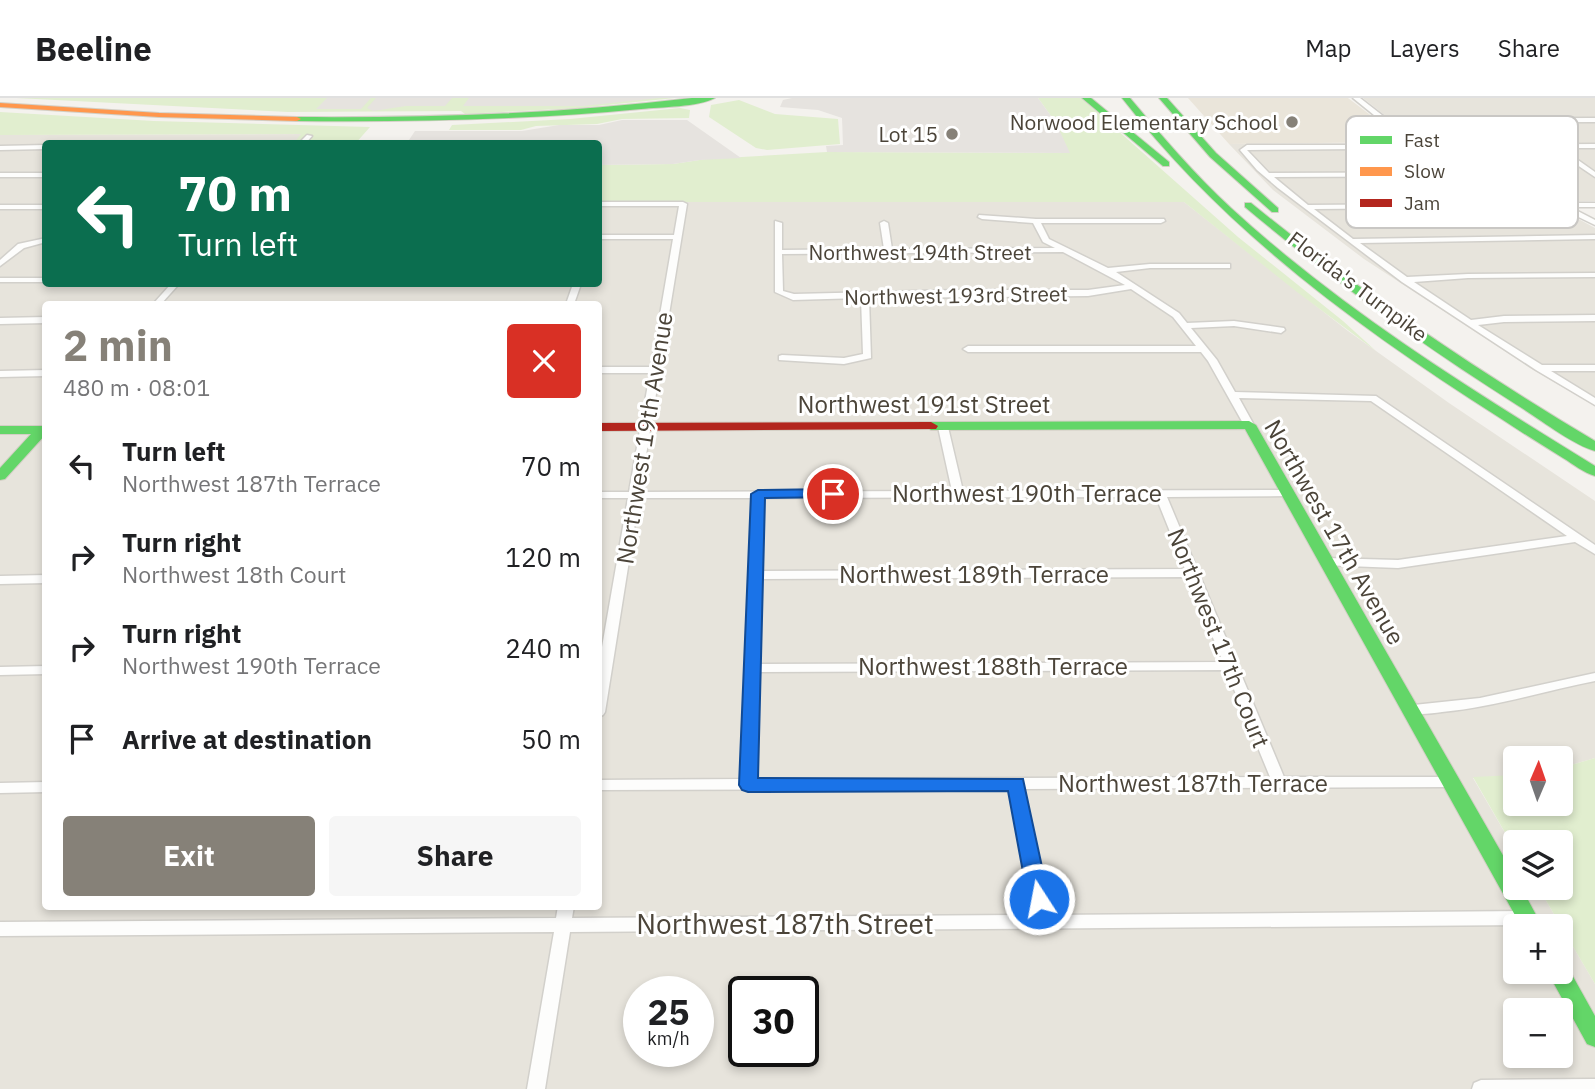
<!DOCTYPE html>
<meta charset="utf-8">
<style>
:root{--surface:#fff;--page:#f6f6f6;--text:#202124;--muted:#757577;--line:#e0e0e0;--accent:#868178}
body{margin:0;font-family:"IBM Plex Sans",sans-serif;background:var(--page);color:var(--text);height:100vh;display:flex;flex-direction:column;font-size:26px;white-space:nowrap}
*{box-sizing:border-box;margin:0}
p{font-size:23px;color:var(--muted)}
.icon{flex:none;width:38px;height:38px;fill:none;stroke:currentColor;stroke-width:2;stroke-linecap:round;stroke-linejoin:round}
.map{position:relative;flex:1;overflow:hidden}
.drawer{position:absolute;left:42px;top:203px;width:560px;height:609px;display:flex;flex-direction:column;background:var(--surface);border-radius:7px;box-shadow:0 4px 10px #0003}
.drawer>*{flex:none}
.hud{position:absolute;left:42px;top:42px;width:560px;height:147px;border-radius:7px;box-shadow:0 4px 10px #0003;background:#0b6e4f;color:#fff;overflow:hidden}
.needle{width:46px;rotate:2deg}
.tools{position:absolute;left:1503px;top:648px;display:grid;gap:14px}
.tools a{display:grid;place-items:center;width:70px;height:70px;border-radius:7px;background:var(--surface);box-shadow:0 4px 10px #0003;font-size:35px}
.speed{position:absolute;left:623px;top:878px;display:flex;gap:14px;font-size:35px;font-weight:700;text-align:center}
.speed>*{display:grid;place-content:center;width:91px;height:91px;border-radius:50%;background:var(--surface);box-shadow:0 4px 10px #0003;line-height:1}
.speed small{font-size:18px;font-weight:400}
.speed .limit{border:4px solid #111;border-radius:10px;background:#fff;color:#111}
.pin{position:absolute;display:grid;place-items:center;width:60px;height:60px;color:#fff;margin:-30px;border:4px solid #fff;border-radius:50%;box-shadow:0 2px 7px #0007}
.me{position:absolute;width:77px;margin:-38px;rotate:349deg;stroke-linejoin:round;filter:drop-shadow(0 0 5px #0008)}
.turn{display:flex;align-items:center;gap:24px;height:147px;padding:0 21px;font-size:32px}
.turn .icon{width:91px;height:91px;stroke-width:2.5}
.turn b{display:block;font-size:49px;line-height:60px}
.round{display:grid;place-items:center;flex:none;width:74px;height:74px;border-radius:7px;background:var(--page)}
.summary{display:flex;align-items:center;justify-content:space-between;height:119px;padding:0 21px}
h1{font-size:42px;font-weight:800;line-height:52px;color:var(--accent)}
.action{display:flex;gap:14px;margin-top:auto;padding:14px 21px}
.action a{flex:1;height:80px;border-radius:7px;background:var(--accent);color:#fff;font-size:28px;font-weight:800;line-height:80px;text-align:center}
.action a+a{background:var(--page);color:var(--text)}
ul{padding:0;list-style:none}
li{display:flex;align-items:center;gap:21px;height:91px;padding:0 21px}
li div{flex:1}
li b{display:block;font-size:26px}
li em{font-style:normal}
header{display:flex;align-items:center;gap:42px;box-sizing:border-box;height:98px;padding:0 35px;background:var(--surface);border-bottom:2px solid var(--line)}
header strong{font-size:33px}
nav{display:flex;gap:38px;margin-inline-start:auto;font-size:24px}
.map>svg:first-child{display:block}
.residential{fill:#e7e4dc;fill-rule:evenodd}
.education{fill:#eae5da}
.green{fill:#e1eecf}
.parking{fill:#e6e3df}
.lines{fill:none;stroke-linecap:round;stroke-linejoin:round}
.street-casing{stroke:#d2d0cb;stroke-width:3}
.fast-casing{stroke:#d3cfc5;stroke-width:2}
.slow-casing{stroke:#d3cfc5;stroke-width:2}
.jam-casing{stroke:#d3cfc5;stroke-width:2}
.street{fill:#fdfdfc;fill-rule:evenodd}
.fast{fill:#63d668;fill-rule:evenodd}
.slow{fill:#ff974d;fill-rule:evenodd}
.jam{fill:#b3261e;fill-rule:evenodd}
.route{fill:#1a73e8;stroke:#114b97;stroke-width:2}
.poi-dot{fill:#868178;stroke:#fff;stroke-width:2.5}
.labels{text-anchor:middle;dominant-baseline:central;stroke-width:6;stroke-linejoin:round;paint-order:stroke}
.far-poi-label{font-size:21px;fill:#4b4439;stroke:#fff;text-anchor:end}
.far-street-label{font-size:21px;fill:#4b4439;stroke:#fff}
.street-label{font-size:24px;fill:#4b4439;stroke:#fff}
.near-street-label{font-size:28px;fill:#4b4439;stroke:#fff}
.key{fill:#fff;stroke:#c9c7c4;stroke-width:2}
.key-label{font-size:19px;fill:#4b4439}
</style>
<header>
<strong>Beeline</strong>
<nav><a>Map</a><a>Layers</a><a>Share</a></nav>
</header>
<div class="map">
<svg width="1595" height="991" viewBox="0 0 1595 991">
<rect width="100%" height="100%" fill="#f4f2ee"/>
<!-- residential -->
<g class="residential">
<path d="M1363,0H1595V103L1547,104L1595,130V308L1530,270L1364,161L1273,92L1229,46L1420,45Z"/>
<path d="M303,36L294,46H46V186H598L599,104H1184L1348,233L1449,305L1595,403V660L1561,670V660H1516L1515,677L1473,680L1515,752L1516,789H1538L1561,828H1516V873H1561V828L1595,886V991H0V37ZM46,206H598V808H46ZM639,894H698V954H639ZM744,894H803V954H744ZM1516,912H1561V957H1516Z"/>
</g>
<!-- education -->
<path class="education" d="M1188,0H1348L1406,44L1229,46Z"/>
<!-- green -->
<g class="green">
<path d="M16,0H675L578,10L465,16L461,13L288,14Z"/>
<path d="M1038,0H1081L1238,139L1343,223L1376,253L1297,194L1184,104H599L598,67L673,66L706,61L827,54L1069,55L1056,25Z"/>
<path d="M739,2L775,16L838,21L840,46L767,52L756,50L709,19L711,7Z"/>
<path d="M680,10L690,12L689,20L622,21L597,26L536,28L521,32H449L452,27L570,21Z"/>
<path d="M0,14L154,23L370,29L355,46L294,45L301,36L0,37Z"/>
<path d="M1595,660V886L1538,789H1561V744H1516L1515,752L1473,679L1515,677L1516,705H1561V670Z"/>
</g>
<!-- parking -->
<g class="parking">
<path d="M327,0H371L361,11H316Z"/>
<path d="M376,0H452L445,8H406L373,13L367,10Z"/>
<path d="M469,0H659L583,8H463Z"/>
<path d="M792,0H1038L1056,25L1070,55L827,54L826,48L843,47L842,20L818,12L780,9L783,2Z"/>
<path d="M622,22H687L741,60L700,62L673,66L599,67L598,46L407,45L415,33H522L559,27H599Z"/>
</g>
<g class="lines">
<!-- street casing -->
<g class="street-casing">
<g id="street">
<path d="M1353,0H1360L1387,21L1595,20V24L1391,25L1419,47L1595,46V50H1561L1595,74V79L1552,50H1486L1552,100L1561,105H1595V109H1570L1595,122V127L1558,109L1314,111L1353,141L1595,137V141L1360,145L1407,179L1468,176L1595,175V179L1468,180L1414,184L1471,222L1504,218L1595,217V223L1504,224L1478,227L1542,267H1595V273H1551L1595,300V307L1536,272L1402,184L1278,90L1257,72L1240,52L1247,47H1411ZM1478,50L1508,74L1269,75L1247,52ZM1514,78L1549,105L1308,107L1274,79Z"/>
<path d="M307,37L312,38L305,46H298Z"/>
<path d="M46,47V51L0,52V48Z"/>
<rect x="0" y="75" width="46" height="4"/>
<path d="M598,104H683L687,106L640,394L952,393L938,329L943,326L948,329L963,393L1287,392L1292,395L1287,398L1167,399L1284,679H1451L1456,680L1458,684L1456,688L1451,689L1024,691L1050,817L1528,813L1534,815L1536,820L1534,825L1528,827L570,834L545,991H527L554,834L0,838V824L556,820L558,808H574L572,820L1033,817L1010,691L598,692V682L741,681L752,400H639L605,614L603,617L598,619V572L628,400H598V394H629L650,275H598V269H651L673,141H598V137H674L679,108H598ZM1156,399L1185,471L761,473L763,400ZM1188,479L1223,564L759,566L761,481ZM1226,572L1270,679L755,681L758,574Z"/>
<rect x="0" y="107" width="46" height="4"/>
<path d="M979,117L1036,121H1164L1165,123L1161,125H1041L1049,141L1108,170L1150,166H1230V170H1150L1116,174L1179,215L1187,225L1234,223L1284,230L1285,232L1281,235L1234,228L1191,230L1217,262L1235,294L1376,298L1595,447V456L1575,444L1398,470L1322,467L1320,464L1322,461L1326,460L1398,462L1567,438L1371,303L1239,300L1254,327L1249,330L1244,327L1208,263L1201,254H968L963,251L968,248H1196L1173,219L1131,191L1088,198L869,200L871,260L844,266L779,262V258L782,257L844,260L863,256L861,200L793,202L775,194V123L782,125V152L884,151L880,125L884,123L888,125L892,151L1055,150L1043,144L1033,125L982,121L978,119ZM1063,154L1125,187L1088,192H959L794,196L783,193L782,156Z"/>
<path d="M46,140V144L24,150L0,168V162L18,146Z"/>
<rect x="0" y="180" width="46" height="4"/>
<path d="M171,186H179L161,206H153Z"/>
<path d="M573,186H581L574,206H566Z"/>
<path d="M46,219V225L0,226V220Z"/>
<path d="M46,272V278L0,279V273Z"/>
<path d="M46,477V485L0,486V478Z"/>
<path d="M46,568V576L0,577V569Z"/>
<path d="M1595,575V583C1544,593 1494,609 1442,614C1430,616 1416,617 1404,614L1402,611L1404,608L1480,600Z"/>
<path d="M46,684V694L0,695V685Z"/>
<path d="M1595,981V991H1472L1474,985L1481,982Z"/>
</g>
</g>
<!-- fast casing -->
<g class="fast-casing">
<g id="fast">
<path d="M692,0H715C699,9 660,9 641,11C527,22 412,24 297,23L293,21L297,19C429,20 561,16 692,0Z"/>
<path d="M1082,0H1091L1169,64V68H1163Z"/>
<path d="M1122,0H1130C1162,38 1194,76 1231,110C1341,211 1468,290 1595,368V378C1584,375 1573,366 1563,360C1542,347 1521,334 1500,320C1360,231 1225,133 1122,0Z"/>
<path d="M1159,0H1167L1216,55L1278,110V114H1272L1210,59Z"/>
<path d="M1245,105H1251C1360,194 1475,271 1595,343V353C1573,347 1538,320 1517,307C1422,247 1331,181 1245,109Z"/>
<path d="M1249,323L1256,327L1516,780V789H1521L1542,828H1521L1245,331L931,332L924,328L931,324Z"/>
<path d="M0,328H46V336L5,381L0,382V370L31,336H0Z"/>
<path d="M1561,865L1566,866L1595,918V949L1587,946L1547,873H1561Z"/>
</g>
</g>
<!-- slow casing -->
<g class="slow-casing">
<path id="slow" d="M0,5L159,15L297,19L301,21L297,23L159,19L0,9Z"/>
</g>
<!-- jam casing -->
<g class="jam-casing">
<path id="jam" d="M931,324L938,328L936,331L598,333V325Z"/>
</g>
<!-- street -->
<use href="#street" class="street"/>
<!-- fast -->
<use href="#fast" class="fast"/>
<!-- slow -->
<use href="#slow" class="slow"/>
<!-- jam -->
<use href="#jam" class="jam"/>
</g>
<!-- route -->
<path class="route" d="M833,391L840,396L838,399L765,400L758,680L1023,681L1049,801L1046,807L1039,810L1031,807L1028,801L1008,693L748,694L742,692L739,687L751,396L758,392Z"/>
<!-- markers -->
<g class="poi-dot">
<circle cx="1292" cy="24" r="7"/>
<circle cx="952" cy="36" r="7"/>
</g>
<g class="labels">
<!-- far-poi labels -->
<g class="far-poi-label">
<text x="1278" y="24">Norwood Elementary School</text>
<text x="938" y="36">Lot 15</text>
</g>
<!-- far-street labels -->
<g class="far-street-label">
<text x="920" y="154">Northwest 194th Street</text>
<text transform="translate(1358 188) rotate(37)">Florida's Turnpike</text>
<text transform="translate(956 197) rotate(-1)">Northwest 193rd Street</text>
</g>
<!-- street labels -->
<g class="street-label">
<text x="924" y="306">Northwest 191st Street</text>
<text transform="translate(644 340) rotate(-81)">Northwest 19th Avenue</text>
<text x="1027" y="395">Northwest 190th Terrace</text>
<text transform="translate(1335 434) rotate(60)">Northwest 17th Avenue</text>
<text x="974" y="476">Northwest 189th Terrace</text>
<text transform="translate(1219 540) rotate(68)">Northwest 17th Court</text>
<text x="993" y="568">Northwest 188th Terrace</text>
<text x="1193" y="685">Northwest 187th Terrace</text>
</g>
<!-- near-street labels -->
<g class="near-street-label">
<text x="785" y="825">Northwest 187th Street</text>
</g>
</g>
<!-- legend -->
<rect x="1346" y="18" width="232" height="112" rx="10" class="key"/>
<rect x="1360" y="38" width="32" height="8" fill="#63d668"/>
<rect x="1360" y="69" width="32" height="9" fill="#ff974d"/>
<rect x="1360" y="101" width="32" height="8" fill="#b3261e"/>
<g class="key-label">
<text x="1404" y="49">Fast</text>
<text x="1404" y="80">Slow</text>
<text x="1404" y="112">Jam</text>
</g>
</svg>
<div class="tools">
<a><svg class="needle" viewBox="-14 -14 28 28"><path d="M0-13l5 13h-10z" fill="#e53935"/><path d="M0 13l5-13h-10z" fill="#757577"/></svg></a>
<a><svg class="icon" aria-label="layers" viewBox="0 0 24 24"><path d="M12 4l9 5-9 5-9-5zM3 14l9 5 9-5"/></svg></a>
<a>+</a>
<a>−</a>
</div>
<div class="speed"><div>25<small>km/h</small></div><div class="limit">30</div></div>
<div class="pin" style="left:833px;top:396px;background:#d93025"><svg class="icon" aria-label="arrive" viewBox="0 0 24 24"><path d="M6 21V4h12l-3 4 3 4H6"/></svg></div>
<svg class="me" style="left:1039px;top:801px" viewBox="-20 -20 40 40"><circle r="17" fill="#1a73e8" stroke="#fff" stroke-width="3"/><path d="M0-11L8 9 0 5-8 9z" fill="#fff"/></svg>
<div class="hud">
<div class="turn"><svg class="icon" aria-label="left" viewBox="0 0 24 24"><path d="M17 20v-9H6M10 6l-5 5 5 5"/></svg><div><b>70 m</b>Turn left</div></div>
</div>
<section class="drawer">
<div class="summary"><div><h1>2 min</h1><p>480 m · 08:01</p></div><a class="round" style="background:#d93025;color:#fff"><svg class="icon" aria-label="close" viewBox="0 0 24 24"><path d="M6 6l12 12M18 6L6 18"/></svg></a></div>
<ul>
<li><svg class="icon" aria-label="left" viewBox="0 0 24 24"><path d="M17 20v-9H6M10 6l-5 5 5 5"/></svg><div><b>Turn left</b><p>Northwest 187th Terrace</p></div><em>70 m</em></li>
<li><svg class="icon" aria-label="right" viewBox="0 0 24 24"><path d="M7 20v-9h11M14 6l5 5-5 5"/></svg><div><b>Turn right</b><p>Northwest 18th Court</p></div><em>120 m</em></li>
<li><svg class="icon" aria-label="right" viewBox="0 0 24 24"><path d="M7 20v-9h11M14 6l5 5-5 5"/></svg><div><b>Turn right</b><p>Northwest 190th Terrace</p></div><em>240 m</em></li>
<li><svg class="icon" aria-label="arrive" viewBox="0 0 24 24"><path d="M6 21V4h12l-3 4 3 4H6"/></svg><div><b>Arrive at destination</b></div><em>50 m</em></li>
</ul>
<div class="action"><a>Exit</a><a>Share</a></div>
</section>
</div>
